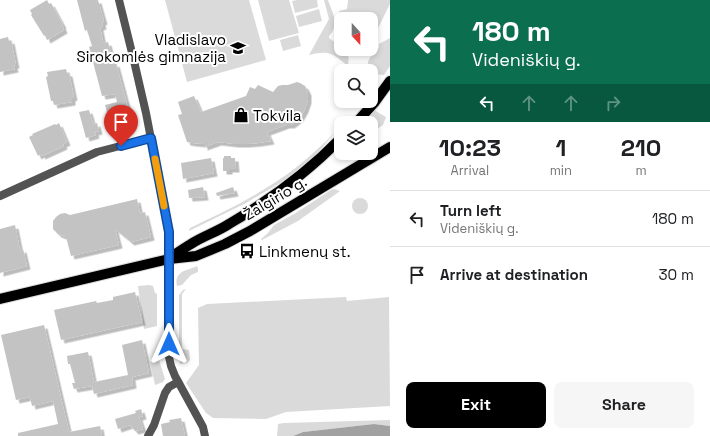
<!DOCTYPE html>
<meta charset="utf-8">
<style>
:root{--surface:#fff;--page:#f6f6f6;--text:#202124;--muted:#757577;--line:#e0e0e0;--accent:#000}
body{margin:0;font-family:"Space Grotesk",sans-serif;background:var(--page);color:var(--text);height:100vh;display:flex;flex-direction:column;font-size:15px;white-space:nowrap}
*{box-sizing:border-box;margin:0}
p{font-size:13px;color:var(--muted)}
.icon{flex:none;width:22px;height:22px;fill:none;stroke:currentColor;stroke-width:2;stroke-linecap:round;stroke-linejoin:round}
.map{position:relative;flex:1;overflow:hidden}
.drawer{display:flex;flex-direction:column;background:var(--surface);width:320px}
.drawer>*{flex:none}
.guide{background:#0b6e4f;color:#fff;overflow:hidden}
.needle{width:26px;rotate:159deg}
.buttons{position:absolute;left:334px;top:12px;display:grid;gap:8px}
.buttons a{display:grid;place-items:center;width:44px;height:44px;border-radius:8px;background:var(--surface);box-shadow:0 2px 6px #0003;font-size:20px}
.pin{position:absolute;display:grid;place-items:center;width:34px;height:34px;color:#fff;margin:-41px -17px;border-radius:50% 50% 50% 0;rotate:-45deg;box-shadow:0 0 4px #0007}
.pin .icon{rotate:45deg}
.me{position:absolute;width:44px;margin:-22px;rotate:0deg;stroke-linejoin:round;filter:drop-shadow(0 0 3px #0008)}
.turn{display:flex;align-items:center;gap:14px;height:84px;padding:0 16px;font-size:18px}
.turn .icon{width:52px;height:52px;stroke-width:2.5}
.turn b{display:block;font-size:28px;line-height:34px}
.lanes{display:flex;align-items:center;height:38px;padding:0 16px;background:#0003;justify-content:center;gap:20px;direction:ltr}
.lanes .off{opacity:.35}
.eta{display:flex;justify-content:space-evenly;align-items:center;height:68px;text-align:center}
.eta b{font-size:24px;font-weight:600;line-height:28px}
.primary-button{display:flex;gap:8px;margin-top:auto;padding:8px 16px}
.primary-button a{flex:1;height:46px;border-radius:8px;background:var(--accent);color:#fff;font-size:16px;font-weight:600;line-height:46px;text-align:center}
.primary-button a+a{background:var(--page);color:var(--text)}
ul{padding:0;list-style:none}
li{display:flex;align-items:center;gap:12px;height:56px;padding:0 16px;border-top:1px solid var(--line)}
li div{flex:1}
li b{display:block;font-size:15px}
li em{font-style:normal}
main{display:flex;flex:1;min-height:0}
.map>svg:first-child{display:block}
.green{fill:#dadada}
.water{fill:#a1a1a1}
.building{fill:#c3c3c3;filter:url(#shadow)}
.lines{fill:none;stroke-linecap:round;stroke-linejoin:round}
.primary-casing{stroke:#dbdbdb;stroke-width:12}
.minor{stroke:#535353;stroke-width:8}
.primary{stroke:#000;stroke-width:10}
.route-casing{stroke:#114b97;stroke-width:10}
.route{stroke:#1a73e8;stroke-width:7}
.slow{stroke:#f59e0b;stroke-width:7}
.labels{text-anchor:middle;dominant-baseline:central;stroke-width:4;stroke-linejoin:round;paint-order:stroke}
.poi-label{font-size:15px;fill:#000;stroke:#fff;text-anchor:start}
.street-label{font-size:15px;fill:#000;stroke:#fff}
</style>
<main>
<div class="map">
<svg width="390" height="436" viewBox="0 0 390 436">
<defs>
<filter id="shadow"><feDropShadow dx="3.5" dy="3.5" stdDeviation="0" flood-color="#0004"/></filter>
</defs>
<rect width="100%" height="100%" fill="#fff"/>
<!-- green -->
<g class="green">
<path d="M165,0H249L266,60L187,82Z"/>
<path d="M258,0H289L299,33L269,41Z"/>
<path d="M297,0H317L318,7L295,13L292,1Z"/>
<path d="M324,0H328C330,7 338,21 334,28C333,31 331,34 329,36V38L341,47V49C350,51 349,58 348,65H347C342,62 338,57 333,55C326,51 316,53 309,55L329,19Z"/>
<path d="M348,0H390V4L378,28L371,30V19H341V23L340,19L341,18L339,11L347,9Z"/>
<path d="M319,9L322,21L299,27L296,16Z"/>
<path d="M298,35L301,46L283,51L280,40Z"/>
<path d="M390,38V66L384,75L374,74C363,63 369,58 378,49L379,47V44Z"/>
<path d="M374,110L386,117L383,125L371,133V123H363Z"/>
<path d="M341,126L311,160L280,183L244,204L189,231V230L190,228C217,215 245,202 271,185C297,169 320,148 341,126Z"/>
<path d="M334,189L340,191L298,221L262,240L261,239L268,233L274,225L294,214L331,190Z"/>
<circle cx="360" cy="206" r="8"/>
<path d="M197,266L198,269V272L191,275L182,285L177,286C174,271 186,271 197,266Z"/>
<path d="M149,285L153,286L155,293L157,294V326L144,329L138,286Z"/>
<path d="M186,289L182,294V349L189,350L190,360L187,363L180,364L179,351V295L183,290Z"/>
<path d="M346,297L347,301L389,297L390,406L286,412L266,419L213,418L206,413L186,383L199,365L198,308L207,304Z"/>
<path d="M159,360L165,379L163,382L155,385L150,362Z"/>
<path d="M390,420V426L374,424L303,432L293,436H277L278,424L284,423Z"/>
</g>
<!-- water -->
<path class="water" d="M374,424L390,426V436H293L303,432Z"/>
<!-- building -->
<g class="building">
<path d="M47,0L49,4L51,3L63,25H62L64,30L47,40L45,35L44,36L31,15L32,14L30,10Z"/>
<path d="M77,0H98L104,21L102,22L103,26L100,27L103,43L108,42L114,64L116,63L131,119H129L130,123L111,128L105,105L117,102L115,94L102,96L89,47L92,46L87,30L85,31Z"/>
<path d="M8,37L9,41L11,40L16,65H14L15,69L0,72V39Z"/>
<path d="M66,69L67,73H69L74,97L72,98V102L54,105L53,101H51L46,77L48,76L47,72Z"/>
<path d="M297,82L300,83L305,86L308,92V100L305,109L300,118L294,123L291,125H286L267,132L271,141L258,143L245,144H235L218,142L204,147V144L193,143L187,142L178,115L182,114L178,102L194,96L201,112L246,96L250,87L255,89L258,85L273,92L278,86L282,85H288Z"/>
<path d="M89,110L93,124L97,123L99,131L95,132L96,135L86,138L79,112Z"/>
<path d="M59,123L67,142L63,144L64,146L42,156L41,154L38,156L29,137L33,135L32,134L55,124L56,125Z"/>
<path d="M224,156H231V158H235L236,169H229V171H223V158H224Z"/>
<path d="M211,158L214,173L183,179L181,163Z"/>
<path d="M203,187L205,197L189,198L188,190Z"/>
<path d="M233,187L235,193L217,196L216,193Z"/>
<path d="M137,199L140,213L145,212L151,237L131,242L115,229L119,245L71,256L66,237L58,234L53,229V221L56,217L60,214L65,213L70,215Z"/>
<path d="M15,225L20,250L23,249L27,266L0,273V229Z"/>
<path d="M135,292L142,322L61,340L54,310L96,301L97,303L113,300V297Z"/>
<path d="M44,325L69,432L100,426L102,436H18V433L58,424L53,401L32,406L30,397L16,400L1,335Z"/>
<path d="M142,340L149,373L132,377L133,385L94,394L92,386L74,389L72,383H75L70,364H68L67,356L88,352L94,382L128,375L122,345Z"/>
<path d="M141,409L143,416L139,417L143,429L135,431L130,425L118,429L115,419L136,413L135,411Z"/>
<path d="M181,418L185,436H163L161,424L170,422L169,420Z"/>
</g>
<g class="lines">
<!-- primary casing -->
<g class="primary-casing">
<g id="primary">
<path d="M356,123L374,103L390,81"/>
<path d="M171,257C177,253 184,248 191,244C203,236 217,232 229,224C270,200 308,172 341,138"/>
<path d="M0,299L169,259L196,256L225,244L250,231L390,147"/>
</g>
</g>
<!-- minor -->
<g class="minor">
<path d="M119,0L134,61L146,113L169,232V357L171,366L175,376L203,427L205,436"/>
<path d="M0,196L97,152L151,138"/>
<path d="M148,436L154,425L165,393L169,387L178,382"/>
</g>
<!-- primary -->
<use href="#primary" class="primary"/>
</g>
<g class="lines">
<!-- route casing -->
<g class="route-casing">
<path id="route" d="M121,146L151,138L169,232V344"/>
</g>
<!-- route -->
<use href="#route" class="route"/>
<!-- slow -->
<path class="slow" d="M155,159L164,206"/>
</g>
<!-- icons -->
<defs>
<g id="school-bare" transform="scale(1.2)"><path d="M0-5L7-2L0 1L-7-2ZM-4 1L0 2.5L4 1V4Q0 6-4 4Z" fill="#000" stroke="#fff" stroke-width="2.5" paint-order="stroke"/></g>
<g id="shop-bare" transform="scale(1.2)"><path d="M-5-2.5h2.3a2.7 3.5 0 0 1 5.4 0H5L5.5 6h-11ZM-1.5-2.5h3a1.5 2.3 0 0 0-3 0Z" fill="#000" stroke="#fff" stroke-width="2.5" paint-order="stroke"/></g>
<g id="bus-bare" transform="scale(1.2)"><path d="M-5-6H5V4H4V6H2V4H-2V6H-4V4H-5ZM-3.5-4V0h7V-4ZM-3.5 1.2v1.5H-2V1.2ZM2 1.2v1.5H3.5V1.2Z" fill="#000" stroke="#fff" stroke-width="2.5" paint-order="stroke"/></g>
</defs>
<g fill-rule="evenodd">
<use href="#school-bare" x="238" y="48"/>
<use href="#shop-bare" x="241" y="115"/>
<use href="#bus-bare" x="247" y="251"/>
</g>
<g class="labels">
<!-- poi labels -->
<g class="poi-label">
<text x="226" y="39" text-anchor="end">Vladislavo<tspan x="226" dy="17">Sirokomlės gimnazija</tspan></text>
<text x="253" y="115">Tokvila</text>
<text x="259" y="251">Linkmenų st.</text>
</g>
<!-- street labels -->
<g class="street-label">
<text transform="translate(275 198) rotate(-31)">Žalgirio g.</text>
</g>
</g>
</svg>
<div class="buttons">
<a><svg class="needle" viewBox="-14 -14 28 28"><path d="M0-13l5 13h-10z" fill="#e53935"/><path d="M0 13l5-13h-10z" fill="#757577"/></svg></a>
<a><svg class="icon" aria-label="search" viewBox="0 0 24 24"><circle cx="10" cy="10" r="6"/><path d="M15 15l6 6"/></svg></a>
<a><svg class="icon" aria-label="layers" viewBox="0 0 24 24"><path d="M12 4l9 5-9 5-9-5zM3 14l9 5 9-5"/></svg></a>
</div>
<div class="pin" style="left:121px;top:146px;background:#d93025"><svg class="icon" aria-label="arrive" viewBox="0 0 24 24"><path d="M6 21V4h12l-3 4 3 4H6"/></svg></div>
<svg class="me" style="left:169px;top:344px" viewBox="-20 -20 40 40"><path d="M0-17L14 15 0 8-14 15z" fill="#1a73e8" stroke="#fff" stroke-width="4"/></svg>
</div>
<section class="drawer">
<div class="guide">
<div class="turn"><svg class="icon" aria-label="left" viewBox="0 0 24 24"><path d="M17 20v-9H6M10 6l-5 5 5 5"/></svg><div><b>180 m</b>Videniškių g.</div></div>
<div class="lanes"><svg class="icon" aria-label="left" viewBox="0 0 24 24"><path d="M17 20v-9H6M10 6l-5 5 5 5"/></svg><svg class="icon off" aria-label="ahead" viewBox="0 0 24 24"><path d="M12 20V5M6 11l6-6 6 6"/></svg><svg class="icon off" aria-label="ahead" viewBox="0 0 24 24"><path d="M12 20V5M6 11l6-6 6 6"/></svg><svg class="icon off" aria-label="right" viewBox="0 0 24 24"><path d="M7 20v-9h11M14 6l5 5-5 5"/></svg></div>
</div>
<div class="eta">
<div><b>10:23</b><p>Arrival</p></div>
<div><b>1</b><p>min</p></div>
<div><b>210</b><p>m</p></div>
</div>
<ul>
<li><svg class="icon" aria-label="left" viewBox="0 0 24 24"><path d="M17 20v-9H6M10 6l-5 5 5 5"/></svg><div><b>Turn left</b><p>Videniškių g.</p></div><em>180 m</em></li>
<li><svg class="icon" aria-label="arrive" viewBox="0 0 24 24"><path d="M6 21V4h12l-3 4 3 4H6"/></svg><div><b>Arrive at destination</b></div><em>30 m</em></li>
</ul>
<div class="primary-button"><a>Exit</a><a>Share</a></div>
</section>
</main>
